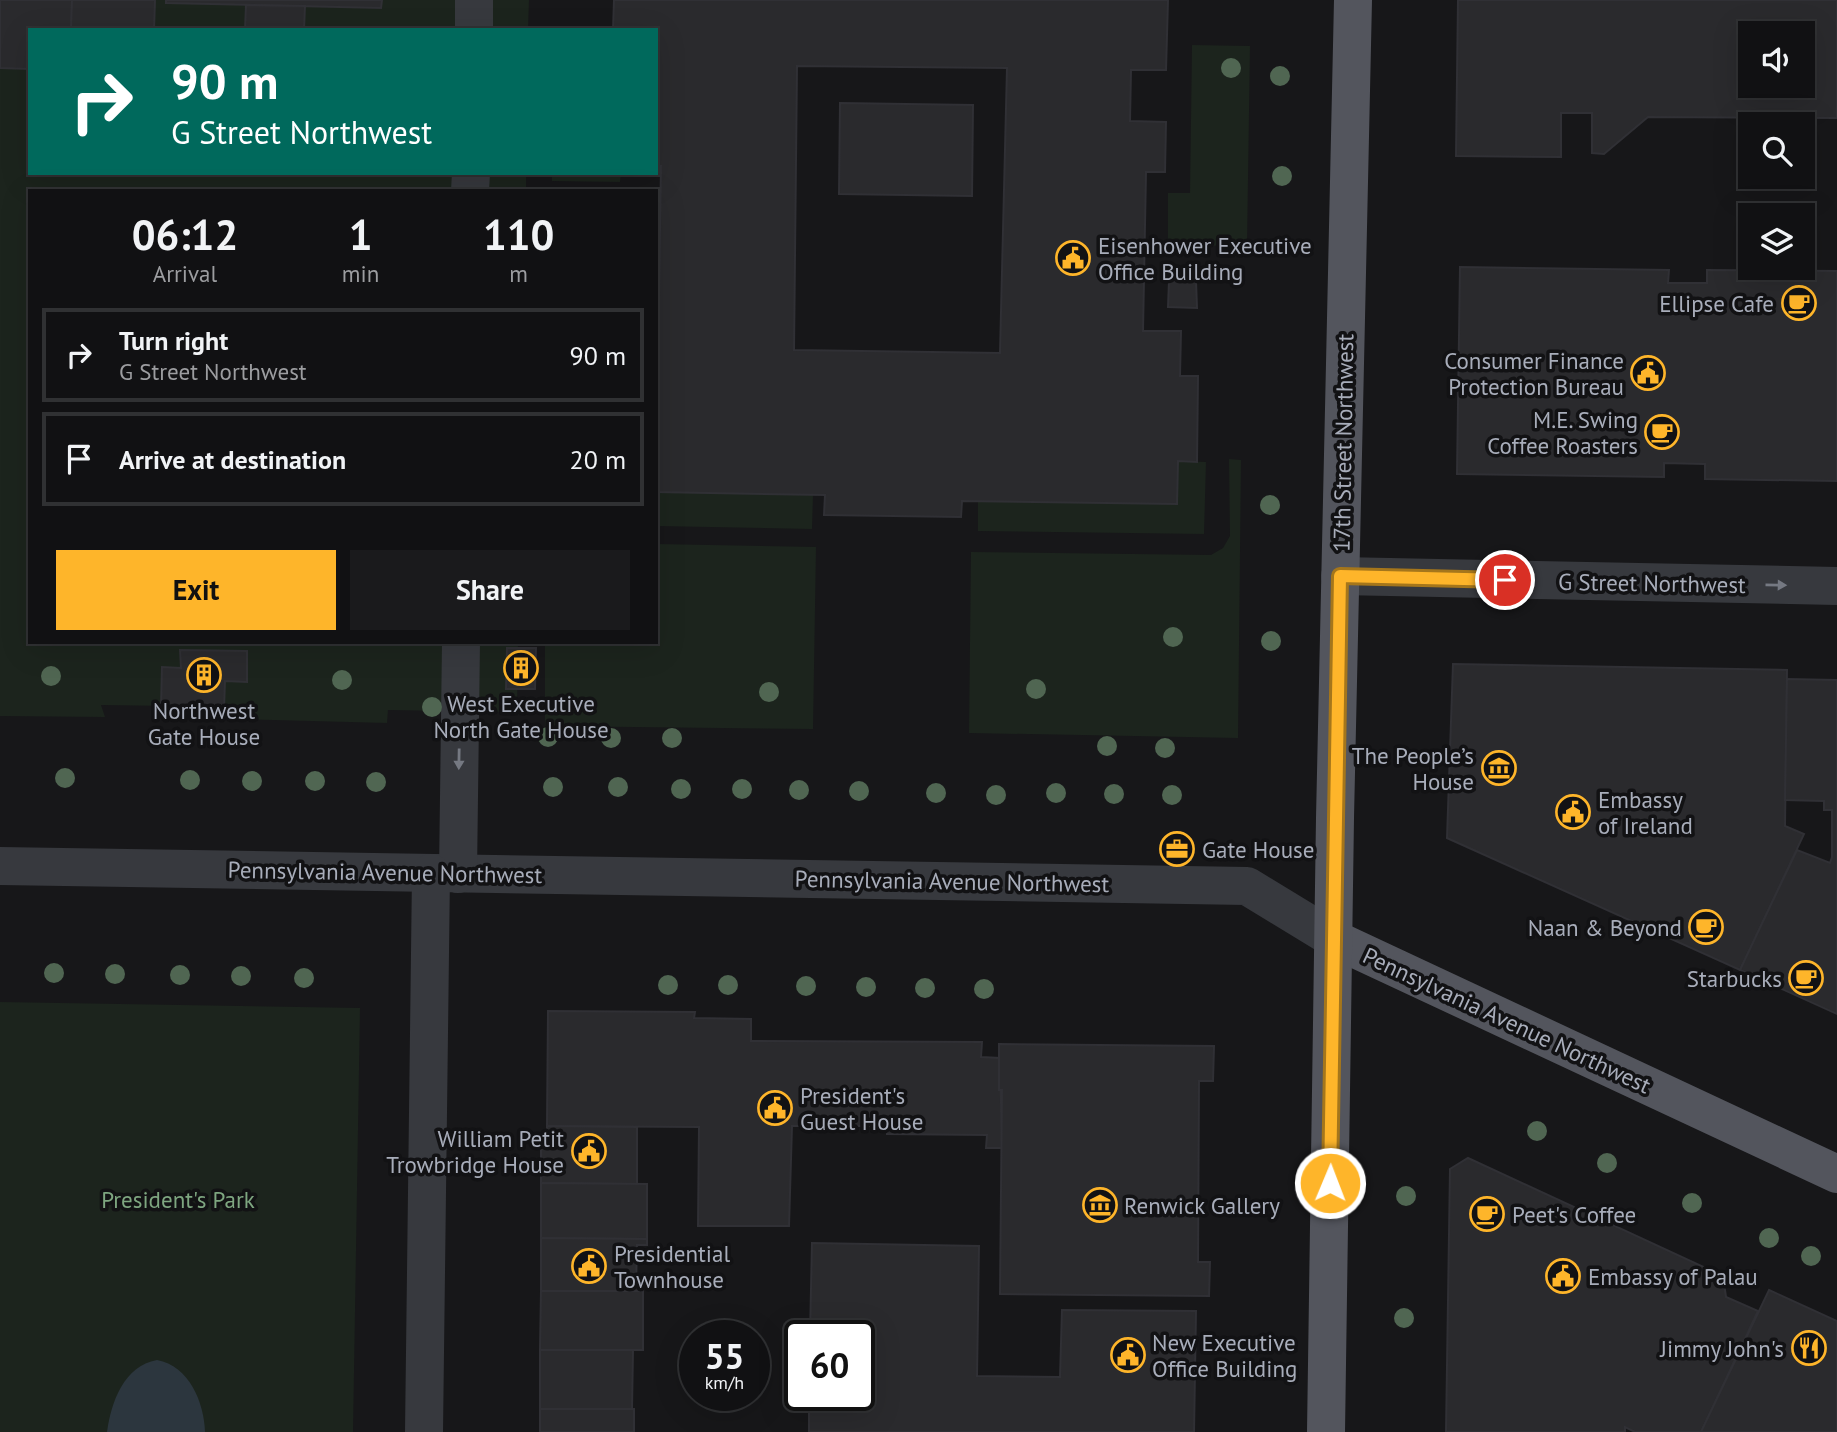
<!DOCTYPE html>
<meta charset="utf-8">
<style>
:root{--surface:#111113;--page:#1a1a1c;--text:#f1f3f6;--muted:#9c9da0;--line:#303133;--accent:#feb52a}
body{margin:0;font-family:"PT Sans",sans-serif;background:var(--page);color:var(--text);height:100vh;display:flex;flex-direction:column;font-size:26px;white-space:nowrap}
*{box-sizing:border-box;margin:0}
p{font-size:23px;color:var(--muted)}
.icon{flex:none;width:38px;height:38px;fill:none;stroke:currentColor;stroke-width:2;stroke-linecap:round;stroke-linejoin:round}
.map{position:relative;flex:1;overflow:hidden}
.sheet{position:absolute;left:28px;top:189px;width:630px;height:455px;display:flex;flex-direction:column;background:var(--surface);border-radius:0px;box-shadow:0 7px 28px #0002,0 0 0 2px var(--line)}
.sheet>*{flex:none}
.guide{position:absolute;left:28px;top:28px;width:630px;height:147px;border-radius:0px;box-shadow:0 7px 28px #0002,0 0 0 2px var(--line);background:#00695c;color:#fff;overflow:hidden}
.controls{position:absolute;left:1738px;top:21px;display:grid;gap:14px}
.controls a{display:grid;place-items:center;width:77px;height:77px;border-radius:0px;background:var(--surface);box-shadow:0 7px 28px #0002,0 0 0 2px var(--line);font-size:35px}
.speed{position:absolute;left:679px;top:1320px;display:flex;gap:14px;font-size:35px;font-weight:700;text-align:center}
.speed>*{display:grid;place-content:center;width:91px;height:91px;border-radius:50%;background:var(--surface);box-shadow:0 7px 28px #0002,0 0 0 2px var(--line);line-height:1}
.speed small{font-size:18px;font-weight:400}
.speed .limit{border:4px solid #111;border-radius:10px;background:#fff;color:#111}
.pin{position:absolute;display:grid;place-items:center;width:60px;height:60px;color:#fff;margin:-30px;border:4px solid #fff;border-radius:50%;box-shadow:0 2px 7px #0007}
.me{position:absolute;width:77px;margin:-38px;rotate:1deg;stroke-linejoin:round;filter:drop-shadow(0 0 5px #0008)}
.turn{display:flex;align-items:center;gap:24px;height:147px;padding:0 28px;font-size:32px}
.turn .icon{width:91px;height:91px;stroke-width:2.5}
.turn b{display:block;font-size:49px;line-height:60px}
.eta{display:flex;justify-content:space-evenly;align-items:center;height:119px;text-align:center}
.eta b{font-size:42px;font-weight:700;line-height:49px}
.button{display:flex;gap:14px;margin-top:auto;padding:14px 28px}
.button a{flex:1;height:80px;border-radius:0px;background:var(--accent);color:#111;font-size:28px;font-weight:700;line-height:80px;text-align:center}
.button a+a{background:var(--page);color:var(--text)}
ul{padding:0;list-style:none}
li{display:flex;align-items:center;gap:21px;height:94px;margin:0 14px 10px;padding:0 14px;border:4px solid var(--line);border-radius:0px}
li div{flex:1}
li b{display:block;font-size:26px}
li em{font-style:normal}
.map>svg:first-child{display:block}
.green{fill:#1c241d}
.water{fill:#2c363e}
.building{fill:#2a2a2d;stroke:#303035;stroke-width:2;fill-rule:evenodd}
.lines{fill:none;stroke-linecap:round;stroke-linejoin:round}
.minor{stroke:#37393e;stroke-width:38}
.major{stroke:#53555d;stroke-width:38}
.tree{fill:#506652}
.oneway{fill:#757982}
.route-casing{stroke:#a5761b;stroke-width:18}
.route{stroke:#feb52a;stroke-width:12}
.labels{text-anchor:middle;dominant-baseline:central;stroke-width:7;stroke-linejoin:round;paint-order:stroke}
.poi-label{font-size:23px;fill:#a8adba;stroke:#121214;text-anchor:start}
.street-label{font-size:23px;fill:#a8adba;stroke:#121214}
.park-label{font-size:23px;fill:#7ea680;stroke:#121214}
</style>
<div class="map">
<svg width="1837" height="1432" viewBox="0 0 1837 1432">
<rect width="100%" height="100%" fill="#171719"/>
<!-- green -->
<g class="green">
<path d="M0,0H529L528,30H30V173H526V191H30V642H518L517,712L388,710L387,723L237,719L239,707L101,705L105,717L0,716Z"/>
<path d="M1192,45L1250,46L1247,246L1168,245V193H1190Z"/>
<path d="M552,173H621L620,182L552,181Z"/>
<path d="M1229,459L1241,460L1238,738L969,733L971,552L1211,555L1223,548L1230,536Z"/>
<path d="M1178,461L1206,462L1204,534L978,531V501L1177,504Z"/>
<path d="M656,492L813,495L812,529L656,526Z"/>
<path d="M656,544L816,547L813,729L545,726V642H656Z"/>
<path d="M0,1002L360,1008L353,1432H0Z"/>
</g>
<!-- water -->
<path class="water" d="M157,1360C189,1366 204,1402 205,1432H107C111,1402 124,1366 157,1360Z"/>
<!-- building -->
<g class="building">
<path d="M0,0H72L71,30H30V69L0,68Z"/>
<path d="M72,0H155L154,30H71Z"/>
<path d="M166,0H382L381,8L166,3Z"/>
<path d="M614,0H1168L1166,70H1131L1130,121L1166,122L1165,172H1146L1143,331H1181L1180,376H1198L1197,462L1178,461L1177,504L962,501L961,517L824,515L825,495L656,492L661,166H656V109L659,63H656V30H613ZM797,66L1007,68L1000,353L794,350Z"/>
<path d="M1458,0H1837V118L1648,117L1604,154L1592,153V113H1561V157L1456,156ZM1750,33H1802V86H1750Z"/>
<path d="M246,5L305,6L304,30H245Z"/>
<path d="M840,103L973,105L972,196L839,194Z"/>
<path d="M1460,267L1669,270L1668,283H1707V270L1837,271V481L1705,479V464L1664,463V477L1457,474Z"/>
<path d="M1169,281H1196L1197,308L1168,307Z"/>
<path d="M507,648H536L535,689H506Z"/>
<path d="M180,650L247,651V682L225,681L224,708L161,707L162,667L181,668Z"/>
<path d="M1453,664L1787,670L1785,826L1804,834L1740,970L1447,838Z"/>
<path d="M1787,679L1837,680V1014L1740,970L1797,850L1830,863L1832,857V810H1824V801L1785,800Z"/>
<rect x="1163" y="839" width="28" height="21"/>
<path d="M548,1011L695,1012L694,1018L751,1019V1041L982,1042L981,1057L1000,1058L1002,1148H986L987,1135L887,1134V1126H792L789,1226H698L699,1127L547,1126Z"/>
<path d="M999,1044L1214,1046L1213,1081H1199L1198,1262H1210L1209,1296L1000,1294L1002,1090H999Z"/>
<path d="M547,1126L637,1127V1184L541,1183V1134H547Z"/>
<path d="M1468,1158L1723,1276L1726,1297L1758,1311L1701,1432H1635L1625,1427V1432H1446L1450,1169Z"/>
<path d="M541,1183L647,1184V1239L541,1238Z"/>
<path d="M541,1238L647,1239V1245H637L636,1287H643V1291H541Z"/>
<path d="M812,1243L979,1246L977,1376L1060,1377L1062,1310L1196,1311L1194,1432H809V1395H859V1335H810Z"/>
<path d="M1769,1290L1837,1321V1432H1701Z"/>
<path d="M541,1291H643V1350H540Z"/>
<path d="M540,1350H633L632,1409H540Z"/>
<rect x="540" y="1409" width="94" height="23"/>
</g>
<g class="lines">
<!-- minor -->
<g class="minor">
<path d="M474,30V0"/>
<path d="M470,191L471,173"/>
<path d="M1340,576L1837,586"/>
<path d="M0,866L1247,886L1334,939"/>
<path d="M458,874L461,642"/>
<path d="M424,1432L431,873"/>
</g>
<!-- major -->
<g class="major">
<path d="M1334,939L1837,1174"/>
<path d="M1326,1432L1335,818L1353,0"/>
</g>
</g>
<!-- trees -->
<g class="tree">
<circle cx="1231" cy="68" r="10"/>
<circle cx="1280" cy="76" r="10"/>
<circle cx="1282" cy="176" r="10"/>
<circle cx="1270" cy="505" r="10"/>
<circle cx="1173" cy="637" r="10"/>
<circle cx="1271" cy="641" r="10"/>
<circle cx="51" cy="676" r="10"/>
<circle cx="342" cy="680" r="10"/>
<circle cx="1036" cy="689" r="10"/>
<circle cx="769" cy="692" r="10"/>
<circle cx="432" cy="707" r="10"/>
<circle cx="548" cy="737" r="10"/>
<circle cx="611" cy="738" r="10"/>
<circle cx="672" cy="738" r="10"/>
<circle cx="1107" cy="746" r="10"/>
<circle cx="1165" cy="748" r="10"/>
<circle cx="65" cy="778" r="10"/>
<circle cx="190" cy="780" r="10"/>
<circle cx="252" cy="781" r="10"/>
<circle cx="315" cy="781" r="10"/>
<circle cx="376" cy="782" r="10"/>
<circle cx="553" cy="787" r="10"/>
<circle cx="618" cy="787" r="10"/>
<circle cx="681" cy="789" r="10"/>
<circle cx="742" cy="789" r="10"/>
<circle cx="799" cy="790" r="10"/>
<circle cx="859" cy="791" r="10"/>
<circle cx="936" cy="793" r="10"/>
<circle cx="1056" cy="793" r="10"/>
<circle cx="1114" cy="794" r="10"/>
<circle cx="996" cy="795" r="10"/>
<circle cx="1172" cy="795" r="10"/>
<circle cx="54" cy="973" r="10"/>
<circle cx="115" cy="974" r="10"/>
<circle cx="180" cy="975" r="10"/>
<circle cx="241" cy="976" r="10"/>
<circle cx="304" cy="978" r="10"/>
<circle cx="668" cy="985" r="10"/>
<circle cx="728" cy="985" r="10"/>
<circle cx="806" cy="986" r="10"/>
<circle cx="866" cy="987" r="10"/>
<circle cx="925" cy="988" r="10"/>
<circle cx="984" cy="989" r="10"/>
<circle cx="1537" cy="1131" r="10"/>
<circle cx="1607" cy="1163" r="10"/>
<circle cx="1406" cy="1196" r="10"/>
<circle cx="1692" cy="1203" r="10"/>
<circle cx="1769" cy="1238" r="10"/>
<circle cx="1811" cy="1256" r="10"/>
<circle cx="1404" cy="1318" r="10"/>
</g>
<!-- one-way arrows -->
<defs><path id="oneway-solid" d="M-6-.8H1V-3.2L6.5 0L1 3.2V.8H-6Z" transform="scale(1.75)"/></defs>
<g class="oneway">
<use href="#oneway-solid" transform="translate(1776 585) rotate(1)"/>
<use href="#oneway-solid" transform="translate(459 759) rotate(91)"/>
</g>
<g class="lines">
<!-- route casing -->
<g class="route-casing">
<path id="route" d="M1330,1183L1340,576L1505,580"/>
</g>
<!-- route -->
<use href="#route" class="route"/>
</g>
<!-- icons -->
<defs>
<g id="civic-ring" transform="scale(1.75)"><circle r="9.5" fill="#121214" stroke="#feb52a" stroke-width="1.5"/><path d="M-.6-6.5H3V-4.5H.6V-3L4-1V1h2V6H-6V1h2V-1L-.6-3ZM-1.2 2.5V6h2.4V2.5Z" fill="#feb52a"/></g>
<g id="cafe-ring" transform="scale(1.75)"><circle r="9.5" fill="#121214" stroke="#feb52a" stroke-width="1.5"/><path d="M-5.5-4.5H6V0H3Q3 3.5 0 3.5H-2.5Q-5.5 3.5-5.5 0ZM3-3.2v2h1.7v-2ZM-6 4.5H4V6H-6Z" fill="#feb52a"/></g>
<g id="building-ring" transform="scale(1.75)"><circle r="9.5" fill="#121214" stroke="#feb52a" stroke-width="1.5"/><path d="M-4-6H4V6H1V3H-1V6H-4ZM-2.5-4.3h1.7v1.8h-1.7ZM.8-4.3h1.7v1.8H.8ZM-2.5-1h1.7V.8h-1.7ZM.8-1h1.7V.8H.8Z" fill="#feb52a"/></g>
<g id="museum-ring" transform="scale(1.75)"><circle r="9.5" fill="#121214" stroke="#feb52a" stroke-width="1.5"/><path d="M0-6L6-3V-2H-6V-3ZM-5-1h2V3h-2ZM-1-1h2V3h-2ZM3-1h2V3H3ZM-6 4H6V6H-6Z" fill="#feb52a"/></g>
<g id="office-ring" transform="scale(1.75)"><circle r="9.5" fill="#121214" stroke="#feb52a" stroke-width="1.5"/><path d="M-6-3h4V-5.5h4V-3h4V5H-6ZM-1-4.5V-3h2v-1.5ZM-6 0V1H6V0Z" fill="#feb52a"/></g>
<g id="restaurant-ring" transform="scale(1.75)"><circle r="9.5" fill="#121214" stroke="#feb52a" stroke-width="1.5"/><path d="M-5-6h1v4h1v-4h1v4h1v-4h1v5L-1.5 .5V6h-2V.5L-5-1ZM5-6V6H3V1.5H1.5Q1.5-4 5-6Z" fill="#feb52a"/></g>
</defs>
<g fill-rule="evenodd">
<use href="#civic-ring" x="1073" y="258"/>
<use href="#cafe-ring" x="1799" y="303"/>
<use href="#civic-ring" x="1648" y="373"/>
<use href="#cafe-ring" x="1662" y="432"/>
<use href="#building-ring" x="521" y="668"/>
<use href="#building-ring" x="204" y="675"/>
<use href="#museum-ring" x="1499" y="768"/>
<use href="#civic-ring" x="1573" y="812"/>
<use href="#office-ring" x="1177" y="849"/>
<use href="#cafe-ring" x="1706" y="927"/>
<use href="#cafe-ring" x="1806" y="978"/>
<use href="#civic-ring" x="775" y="1108"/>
<use href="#civic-ring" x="589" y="1151"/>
<use href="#museum-ring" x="1100" y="1205"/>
<use href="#cafe-ring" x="1487" y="1214"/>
<use href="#civic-ring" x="589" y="1266"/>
<use href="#civic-ring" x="1563" y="1276"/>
<use href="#restaurant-ring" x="1809" y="1348"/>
<use href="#civic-ring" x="1128" y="1355"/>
</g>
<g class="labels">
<!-- poi labels -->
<g class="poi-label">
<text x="1098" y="245">Eisenhower Executive<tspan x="1098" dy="26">Office Building</tspan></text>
<text x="1774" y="303" text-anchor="end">Ellipse Cafe</text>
<text x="1624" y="360" text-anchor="end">Consumer Finance<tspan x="1624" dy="26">Protection Bureau</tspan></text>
<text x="1638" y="419" text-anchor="end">M.E. Swing<tspan x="1638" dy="26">Coffee Roasters</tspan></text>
<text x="521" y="703" text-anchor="middle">West Executive<tspan x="521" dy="26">North Gate House</tspan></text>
<text x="204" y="710" text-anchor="middle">Northwest<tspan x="204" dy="26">Gate House</tspan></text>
<text x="1474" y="755" text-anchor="end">The People’s<tspan x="1474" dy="26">House</tspan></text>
<text x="1598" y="799">Embassy<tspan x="1598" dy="26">of Ireland</tspan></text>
<text x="1202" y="849">Gate House</text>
<text x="1682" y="927" text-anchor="end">Naan &amp; Beyond</text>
<text x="1782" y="978" text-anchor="end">Starbucks</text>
<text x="800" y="1095">President's<tspan x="800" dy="26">Guest House</tspan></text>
<text x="564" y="1138" text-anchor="end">William Petit<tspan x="564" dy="26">Trowbridge House</tspan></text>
<text x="1124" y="1205">Renwick Gallery</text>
<text x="1512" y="1214">Peet's Coffee</text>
<text x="614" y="1253">Presidential<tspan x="614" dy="26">Townhouse</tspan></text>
<text x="1588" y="1276">Embassy of Palau</text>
<text x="1152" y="1342">New Executive<tspan x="1152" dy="26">Office Building</tspan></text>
<text x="1784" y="1348" text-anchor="end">Jimmy John's</text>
</g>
<!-- street labels -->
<g class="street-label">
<text transform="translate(1343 443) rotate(-89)">17th Street Northwest</text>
<text transform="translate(1652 583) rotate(1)">G Street Northwest</text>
<text transform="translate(385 872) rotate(1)">Pennsylvania Avenue Northwest</text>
<text transform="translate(952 881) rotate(1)">Pennsylvania Avenue Northwest</text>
<text transform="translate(1507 1020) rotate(25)">Pennsylvania Avenue Northwest</text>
</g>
<!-- park labels -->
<g class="park-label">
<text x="178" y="1199">President's Park</text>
</g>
</g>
</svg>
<div class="controls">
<a><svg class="icon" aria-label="sound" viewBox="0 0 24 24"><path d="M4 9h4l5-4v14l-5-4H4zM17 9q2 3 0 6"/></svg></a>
<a><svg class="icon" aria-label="search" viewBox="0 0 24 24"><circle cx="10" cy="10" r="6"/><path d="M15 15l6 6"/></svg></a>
<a><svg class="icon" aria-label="layers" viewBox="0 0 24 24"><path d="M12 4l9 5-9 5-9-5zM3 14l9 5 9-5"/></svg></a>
</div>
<div class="speed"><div>55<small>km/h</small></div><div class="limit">60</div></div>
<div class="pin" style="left:1505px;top:580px;background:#d93025"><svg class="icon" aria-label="arrive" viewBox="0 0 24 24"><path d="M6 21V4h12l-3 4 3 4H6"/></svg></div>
<svg class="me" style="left:1330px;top:1183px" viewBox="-20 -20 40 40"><circle r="17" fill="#feb52a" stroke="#fff" stroke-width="3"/><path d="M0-11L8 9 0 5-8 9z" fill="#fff"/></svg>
<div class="guide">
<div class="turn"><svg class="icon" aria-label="right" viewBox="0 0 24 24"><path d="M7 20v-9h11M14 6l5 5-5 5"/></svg><div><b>90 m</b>G Street Northwest</div></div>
</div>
<section class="sheet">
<div class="eta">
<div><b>06:12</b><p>Arrival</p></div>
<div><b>1</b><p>min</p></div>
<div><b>110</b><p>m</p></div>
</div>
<ul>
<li><svg class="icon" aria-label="right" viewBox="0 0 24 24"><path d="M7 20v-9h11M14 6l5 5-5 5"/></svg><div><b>Turn right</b><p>G Street Northwest</p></div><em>90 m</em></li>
<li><svg class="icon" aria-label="arrive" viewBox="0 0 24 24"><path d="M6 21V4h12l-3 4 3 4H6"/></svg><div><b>Arrive at destination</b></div><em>20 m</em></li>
</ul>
<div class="button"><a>Exit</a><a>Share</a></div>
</section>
</div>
